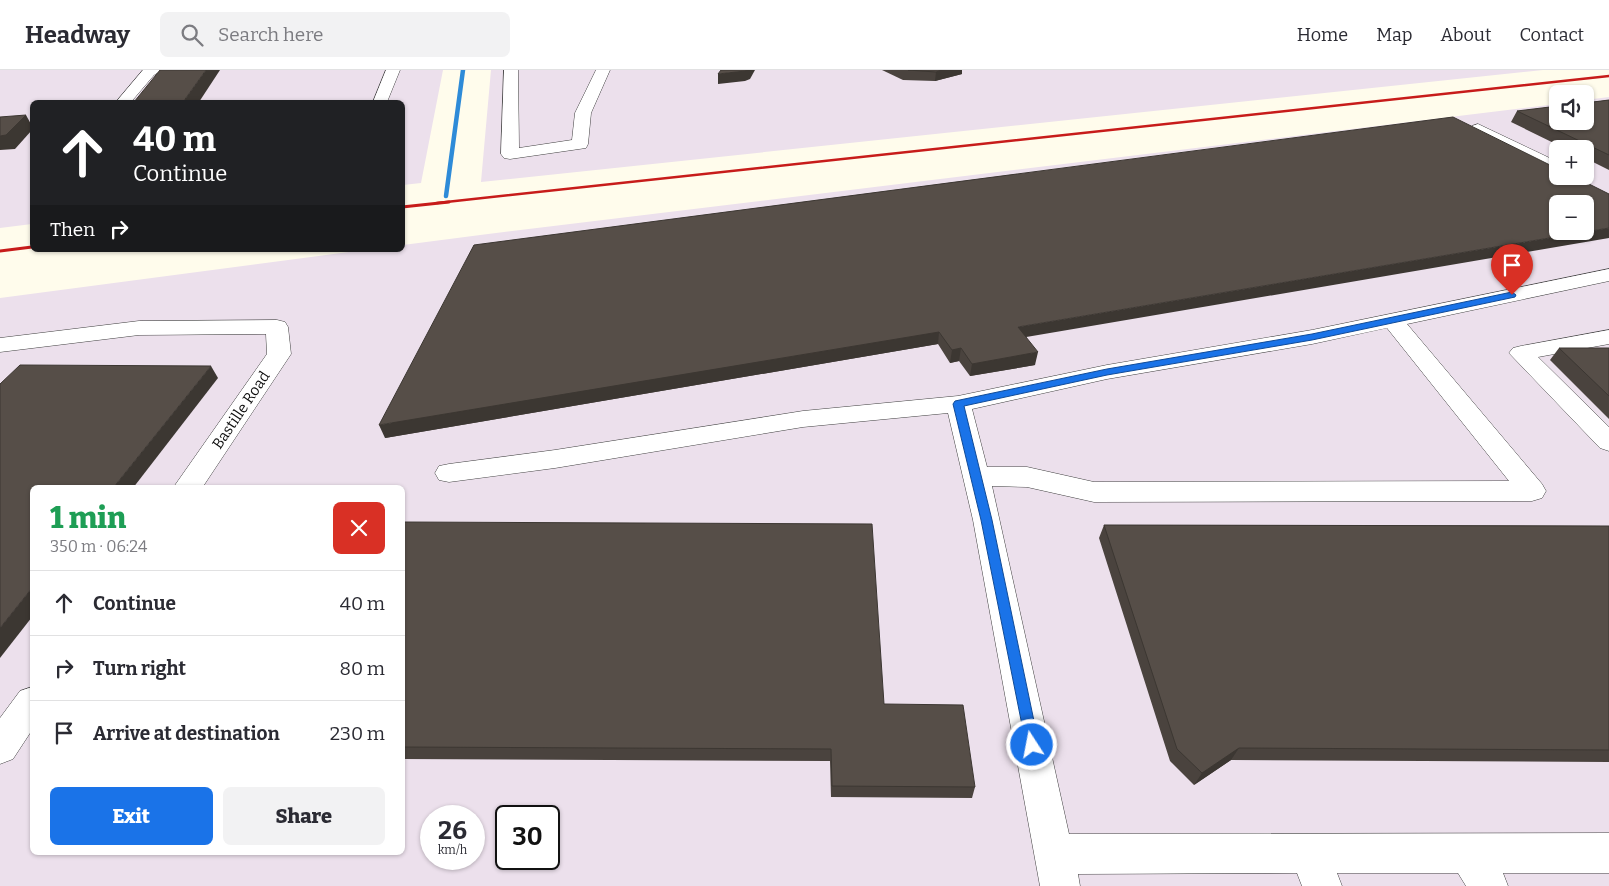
<!DOCTYPE html>
<meta charset="utf-8">
<style>
:root{--surface:#fff;--page:#f2f2f3;--text:#2b2b33;--muted:#7c7c81;--line:#e1e1e2;--accent:#1a73e8}
body{margin:0;font-family:Bitter,serif;background:var(--page);color:var(--text);height:100vh;display:flex;flex-direction:column;font-size:19px;white-space:nowrap}
*{box-sizing:border-box;margin:0}
p{font-size:16px;color:var(--muted)}
.icon{flex:none;width:28px;height:28px;fill:none;stroke:currentColor;stroke-width:2;stroke-linecap:round;stroke-linejoin:round}
.map{position:relative;flex:1;overflow:hidden}
.details{position:absolute;left:30px;top:415px;width:375px;height:370px;display:flex;flex-direction:column;background:var(--surface);border-radius:8px;box-shadow:0 1px 4px #0004}
.details>*{flex:none}
.top-card{position:absolute;left:30px;top:30px;width:375px;height:152px;border-radius:8px;box-shadow:0 1px 4px #0004;background:#202124;color:#fff;overflow:hidden}
.tools{position:absolute;left:1549px;top:15px;display:grid;gap:10px}
.tools a{display:grid;place-items:center;width:45px;height:45px;border-radius:8px;background:var(--surface);box-shadow:0 1px 4px #0004;font-size:25px}
.speed{position:absolute;left:420px;top:735px;display:flex;gap:10px;font-size:25px;font-weight:700;text-align:center}
.speed>*{display:grid;place-content:center;width:65px;height:65px;border-radius:50%;background:var(--surface);box-shadow:0 1px 4px #0004;line-height:1}
.speed small{font-size:12px;font-weight:400}
.speed .limit{border:2px solid #111;border-radius:8px;background:#fff;color:#111}
.pin{position:absolute;display:grid;place-items:center;width:42px;height:42px;color:#fff;margin:-51px -21px;border-radius:50% 50% 50% 0;rotate:-45deg;box-shadow:0 0 5px #0007}
.pin .icon{rotate:45deg}
.me{position:absolute;width:55px;margin:-28px;rotate:349deg;stroke-linejoin:round;filter:drop-shadow(0 0 4px #0008)}
.turn{display:flex;align-items:center;gap:18px;height:105px;padding:0 20px;font-size:22px}
.turn .icon{width:65px;height:65px;stroke-width:2.5}
.turn b{display:block;font-size:35px;line-height:42px}
.then{display:flex;align-items:center;height:48px;padding:0 20px;background:#0003;gap:10px;font-size:19px}
.round{display:grid;place-items:center;flex:none;width:52px;height:52px;border-radius:8px;background:var(--page)}
.summary{display:flex;align-items:center;justify-content:space-between;height:85px;padding:0 20px}
h1{font-size:30px;font-weight:800;line-height:38px;color:#1e9e55}
.button{display:flex;gap:10px;margin-top:auto;padding:10px 20px}
.button a{flex:1;height:58px;border-radius:8px;background:var(--accent);color:#fff;font-size:20px;font-weight:800;line-height:58px;text-align:center}
.button a+a{background:var(--page);color:var(--text)}
ul{padding:0;list-style:none}
li{display:flex;align-items:center;gap:15px;height:65px;padding:0 20px;border-top:1px solid var(--line)}
li div{flex:1}
li b{display:block;font-size:19px}
li em{font-style:normal}
header{display:flex;align-items:center;gap:30px;box-sizing:border-box;height:70px;padding:0 25px;background:var(--surface);border-bottom:1px solid var(--line)}
header strong{font-size:24px}
nav{display:flex;gap:28px;margin-inline-start:auto;font-size:18px}
.search{width:350px;height:45px;background:var(--page);display:flex;align-items:center;gap:12px;box-sizing:border-box;padding:0 18px;border-radius:8px;color:var(--muted);font-size:19px}
.map>svg:first-child{display:block}
.industrial{fill:#ece0ec;fill-rule:evenodd}
.lines{fill:none;stroke-linecap:round;stroke-linejoin:round}
.stream{stroke:#2e8bd8;stroke-width:4.5}
.minor-casing{stroke:#404040;stroke-width:1}
.minor{fill:#fff;fill-rule:evenodd}
.rail-far1{stroke:#c71b1a;stroke-width:2.5}
.rail{stroke:#c71b1a;stroke-width:3}
.wall{fill:#4a433e}
.shaded-wall{fill:#3c3732}
.building{fill:#564e48;stroke:#3c3732;fill-rule:evenodd}
.route{fill:#1a73e8;stroke:#114b97}
.labels{text-anchor:middle;dominant-baseline:central;stroke-width:5;stroke-linejoin:round;paint-order:stroke}
.street-label{font-size:15px;fill:#0d0d0d;stroke:#fff}
</style>
<header>
<strong>Headway</strong>
<div class="search"><svg class="icon" aria-label="search" viewBox="0 0 24 24"><circle cx="10" cy="10" r="6"/><path d="M15 15l6 6"/></svg>Search here</div>
<nav><a>Home</a><a>Map</a><a>About</a><a>Contact</a></nav>
</header>
<div class="map">
<svg width="1609" height="816" viewBox="0 0 1609 816">
<rect width="100%" height="100%" fill="#fffcec"/>
<!-- industrial -->
<g class="industrial">
<path d="M0,0H443L421,113L403,115L402,32H32V154L0,158Z"/>
<path d="M491,0H1543L481,112Z"/>
<path d="M1609,27V816H0V228L364,180H402L403,175L488,164L1557,34L1558,51H1585V30ZM1558,79H1585V106H1558ZM1558,134H1585V161H1558ZM32,418H402V782H32ZM431,746H474V789H431ZM506,746H549V789H506Z"/>
</g>
<g class="lines">
<!-- stream -->
<path class="stream" d="M446,126L463,0"/>
<!-- minor casing -->
<g class="minor-casing">
<g id="minor">
<path d="M143,0H162L154,5L131,32H116Z"/>
<path d="M386,0H400L387,32H373Z"/>
<path d="M504,0H518L519,78L572,70L575,43L596,0H610L591,43L588,74L586,78L510,89L504,88L501,84Z"/>
<path d="M1478,54L1558,92V104L1472,62L1470,59L1472,56Z"/>
<path d="M1609,199V211L1407,254L1542,414L1546,421L1542,428L1532,431L1094,432L1027,417L992,416L1069,764L1609,763V803H1503L1508,816H1466L1458,803H1337L1342,816H1302L1297,803L1078,804L1080,816H1040L973,450L948,343L803,357L555,398L449,412L439,410L435,403L439,396L449,394L555,380L803,341L958,326L1107,295L1312,260ZM1387,258L1509,411L1094,412L1027,397H987L972,339L1107,309L1312,274Z"/>
<path d="M277,250L285,252L288,257L291,284L202,418H173L267,284L266,264L139,265L0,282V268L139,251Z"/>
<path d="M1609,260V274L1538,287L1609,357V381L1600,378L1509,283L1513,278L1521,276Z"/>
<path d="M32,617V660L13,689L0,694V648L20,621Z"/>
</g>
</g>
<!-- minor -->
<use href="#minor" class="minor"/>
<!-- rail-far1 -->
<path class="rail-far1" d="M437,133L1609,6"/>
<!-- rail -->
<g class="rail">
<path d="M402,137L449,132"/>
<path d="M0,181L32,177"/>
</g>
</g>
<!-- wall -->
<g class="wall">
<path d="M882,0H962V4L935,11L903,10Z"/>
<path d="M1609,30V100L1585,88V79H1566L1511,52L1517,41Z"/>
<path d="M474,175L1026,267L1035,295L970,306L959,291L950,293L938,274L385,368Z"/>
<path d="M1559,278H1609V349L1550,290Z"/>
<path d="M402,452L884,634L975,717L972,728L831,727L830,691L402,689Z"/>
<path d="M1104,455L1609,456V692L1231,690L1194,715L1170,691L1099,468Z"/>
</g>
<!-- shaded-wall -->
<g class="shaded-wall">
<path d="M206,0H220L199,32H183Z"/>
<path d="M747,0H755L750,9L745,11L718,14V4Z"/>
<path d="M942,0H962V4L935,11L936,2Z"/>
<path d="M26,45L32,56V60L15,79L0,80V66Z"/>
<path d="M1609,158V168L1015,269L1018,257Z"/>
<path d="M939,262L938,274L385,368L379,355Z"/>
<path d="M961,278L959,291L950,293L952,280Z"/>
<path d="M1038,282L1035,295L970,306L972,294Z"/>
<path d="M211,296L218,308L133,418H113Z"/>
<path d="M32,518V547L0,588V558Z"/>
<path d="M1239,678L1231,690L1194,715L1202,703Z"/>
</g>
<!-- building -->
<g class="building">
<path d="M160,0H206L183,32H134Z"/>
<path d="M721,0H747L745,1L718,4Z"/>
<path d="M908,0H942L936,2Z"/>
<path d="M1609,30V85L1517,41L1558,36V51H1585V33Z"/>
<path d="M26,45L6,65L0,66V47Z"/>
<path d="M1453,47L1558,99V106H1573L1609,124V158L1018,257L1038,282L972,294L961,278L952,280L939,262L379,355L474,175ZM1558,134H1585V161H1558Z"/>
<path d="M1559,278H1609V326Z"/>
<path d="M20,295L211,296L113,418H32V518L0,558V314Z"/>
<path d="M402,452L872,454L884,634L963,635L975,717L832,716L831,679L402,677Z"/>
<path d="M1104,455L1609,456V680L1239,678L1202,703L1177,679Z"/>
</g>
<!-- route -->
<path class="route" d="M1512,222L1516,225L1515,227L1312,270L1107,305L964,336L992,450L1039,675L1037,680L1032,682L1027,680L981,450L953,334L955,331L1107,299L1312,264Z"/>
<g class="labels">
<!-- street labels -->
<g class="street-label">
<text transform="translate(241 340) rotate(-56)">Bastille Road</text>
</g>
</g>
</svg>
<div class="tools">
<a><svg class="icon" aria-label="sound" viewBox="0 0 24 24"><path d="M4 9h4l5-4v14l-5-4H4zM17 9q2 3 0 6"/></svg></a>
<a>+</a>
<a>−</a>
</div>
<div class="speed"><div>26<small>km/h</small></div><div class="limit">30</div></div>
<div class="pin" style="left:1512px;top:225px;background:#d93025"><svg class="icon" aria-label="arrive" viewBox="0 0 24 24"><path d="M6 21V4h12l-3 4 3 4H6"/></svg></div>
<svg class="me" style="left:1032px;top:675px" viewBox="-20 -20 40 40"><circle r="17" fill="#1a73e8" stroke="#fff" stroke-width="3"/><path d="M0-11L8 9 0 5-8 9z" fill="#fff"/></svg>
<div class="top-card">
<div class="turn"><svg class="icon" aria-label="ahead" viewBox="0 0 24 24"><path d="M12 20V5M6 11l6-6 6 6"/></svg><div><b>40 m</b>Continue</div></div>
<div class="then">Then<svg class="icon" aria-label="right" viewBox="0 0 24 24"><path d="M7 20v-9h11M14 6l5 5-5 5"/></svg></div>
</div>
<section class="details">
<div class="summary"><div><h1>1 min</h1><p>350 m · 06:24</p></div><a class="round" style="background:#d93025;color:#fff"><svg class="icon" aria-label="close" viewBox="0 0 24 24"><path d="M6 6l12 12M18 6L6 18"/></svg></a></div>
<ul>
<li><svg class="icon" aria-label="ahead" viewBox="0 0 24 24"><path d="M12 20V5M6 11l6-6 6 6"/></svg><div><b>Continue</b></div><em>40 m</em></li>
<li><svg class="icon" aria-label="right" viewBox="0 0 24 24"><path d="M7 20v-9h11M14 6l5 5-5 5"/></svg><div><b>Turn right</b></div><em>80 m</em></li>
<li><svg class="icon" aria-label="arrive" viewBox="0 0 24 24"><path d="M6 21V4h12l-3 4 3 4H6"/></svg><div><b>Arrive at destination</b></div><em>230 m</em></li>
</ul>
<div class="button"><a>Exit</a><a>Share</a></div>
</section>
</div>
